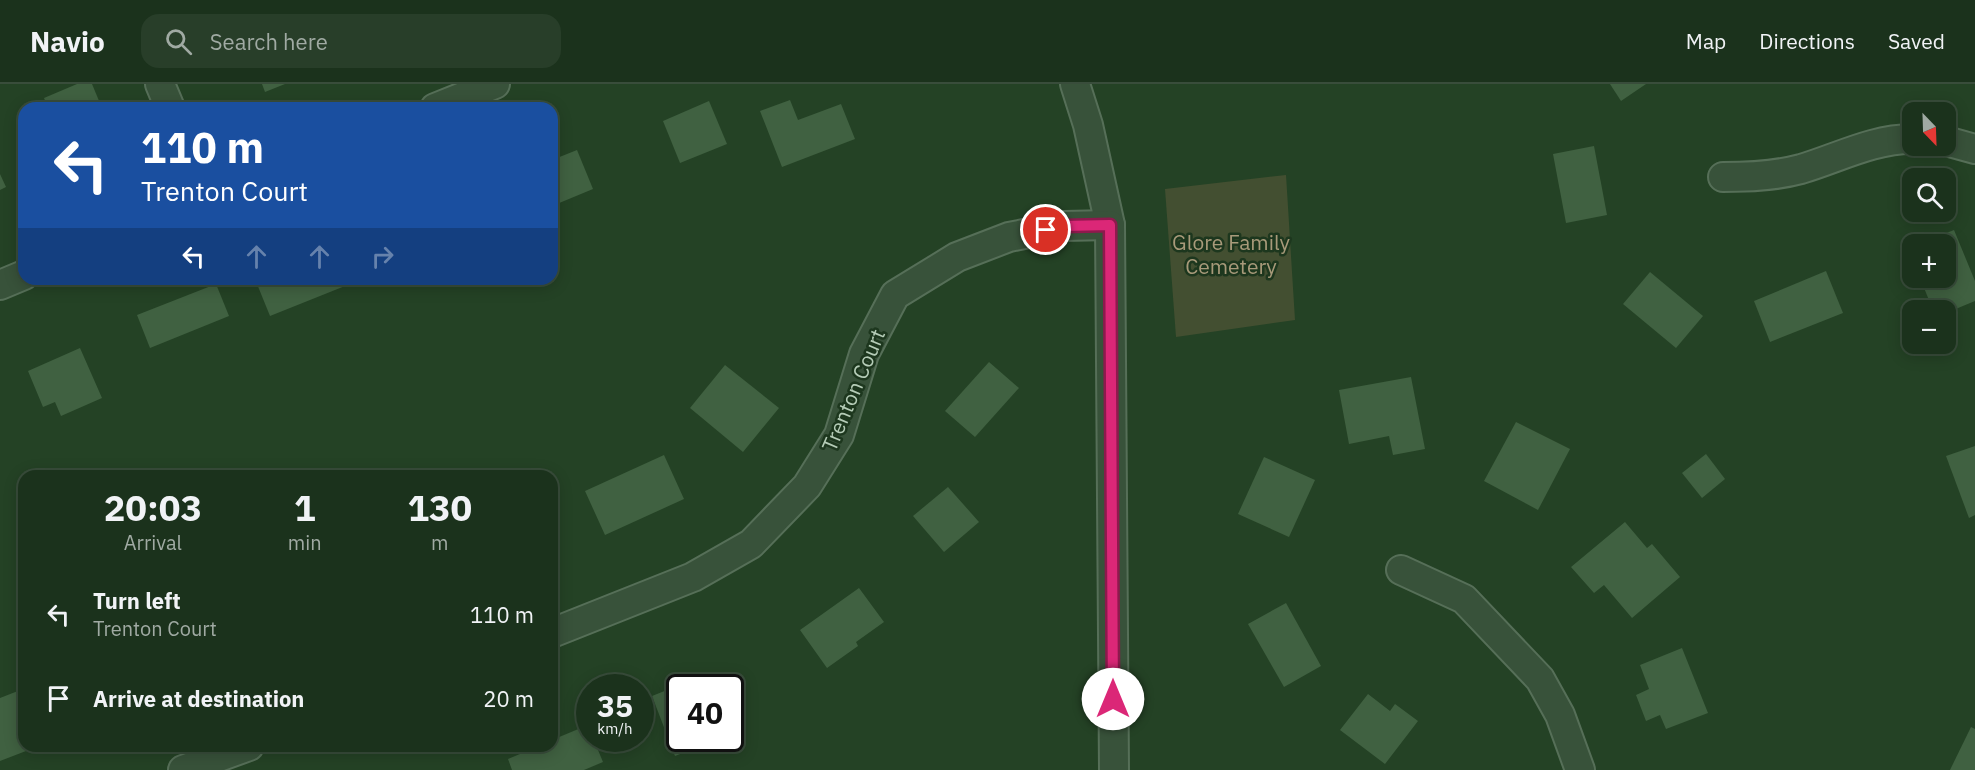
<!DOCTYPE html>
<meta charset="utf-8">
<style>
:root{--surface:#1b321c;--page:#283e29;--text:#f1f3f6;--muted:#a0aaa3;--line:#394d3b}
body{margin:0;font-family:"IBM Plex Sans",sans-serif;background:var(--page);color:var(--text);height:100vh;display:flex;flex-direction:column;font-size:22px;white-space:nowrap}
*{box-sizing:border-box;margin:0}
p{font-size:20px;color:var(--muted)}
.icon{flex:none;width:33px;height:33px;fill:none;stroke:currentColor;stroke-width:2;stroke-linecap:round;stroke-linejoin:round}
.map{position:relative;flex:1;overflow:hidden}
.sheet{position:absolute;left:18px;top:386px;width:540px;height:282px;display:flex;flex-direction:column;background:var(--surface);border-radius:18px;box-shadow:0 3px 15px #0003,0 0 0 2px var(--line)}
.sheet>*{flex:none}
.top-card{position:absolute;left:18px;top:18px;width:540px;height:183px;border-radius:18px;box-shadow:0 3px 15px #0003,0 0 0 2px var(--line);background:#1a4fa0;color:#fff;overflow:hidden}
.needle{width:39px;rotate:157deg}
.controls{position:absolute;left:1902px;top:18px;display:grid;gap:12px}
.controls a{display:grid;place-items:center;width:54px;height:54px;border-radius:12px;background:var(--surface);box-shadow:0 3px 15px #0003,0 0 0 2px var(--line);font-size:30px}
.speed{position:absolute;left:576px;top:590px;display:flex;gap:12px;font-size:30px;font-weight:700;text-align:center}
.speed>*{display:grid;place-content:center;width:78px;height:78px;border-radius:50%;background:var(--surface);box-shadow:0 3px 15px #0003,0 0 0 2px var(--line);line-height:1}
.speed small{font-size:15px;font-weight:400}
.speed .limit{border:3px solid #111;border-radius:9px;background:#fff;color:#111}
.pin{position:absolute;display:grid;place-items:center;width:51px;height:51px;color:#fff;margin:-26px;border:3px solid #fff;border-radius:50%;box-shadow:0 2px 6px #0007}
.me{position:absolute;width:66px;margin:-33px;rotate:0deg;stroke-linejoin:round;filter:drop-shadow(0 0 4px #0008)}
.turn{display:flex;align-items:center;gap:21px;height:126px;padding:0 24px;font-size:27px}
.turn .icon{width:78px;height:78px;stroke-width:2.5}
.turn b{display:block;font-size:42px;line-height:51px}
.lanes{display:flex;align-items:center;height:57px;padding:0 24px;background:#0003;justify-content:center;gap:30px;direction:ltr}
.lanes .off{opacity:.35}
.eta{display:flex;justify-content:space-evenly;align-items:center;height:102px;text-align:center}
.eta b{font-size:36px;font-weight:700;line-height:42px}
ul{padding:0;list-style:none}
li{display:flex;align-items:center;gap:18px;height:84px;padding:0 24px}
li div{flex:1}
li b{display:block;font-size:22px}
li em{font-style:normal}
header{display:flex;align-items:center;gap:36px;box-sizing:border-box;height:84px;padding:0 30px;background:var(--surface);border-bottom:2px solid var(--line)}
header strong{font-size:28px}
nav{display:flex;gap:33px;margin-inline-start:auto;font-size:21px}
.search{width:420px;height:54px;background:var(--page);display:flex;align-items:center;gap:15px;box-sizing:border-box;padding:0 21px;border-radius:18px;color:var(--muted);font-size:22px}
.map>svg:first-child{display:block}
.green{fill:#434f31}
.building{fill:#406141}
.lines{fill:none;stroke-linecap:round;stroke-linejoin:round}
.minor-casing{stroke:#566f58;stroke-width:32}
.minor{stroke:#38523a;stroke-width:28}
.route-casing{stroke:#8e194d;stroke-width:15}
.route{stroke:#db2777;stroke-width:10}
.labels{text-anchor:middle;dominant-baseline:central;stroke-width:5;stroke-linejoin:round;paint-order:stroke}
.park-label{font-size:21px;fill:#a89a7a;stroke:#1d371e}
.street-label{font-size:21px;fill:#b5ccb7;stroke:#1d371e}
</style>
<header>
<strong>Navio</strong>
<div class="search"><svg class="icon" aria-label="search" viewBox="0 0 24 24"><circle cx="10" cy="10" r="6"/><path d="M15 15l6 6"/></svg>Search here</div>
<nav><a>Map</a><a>Directions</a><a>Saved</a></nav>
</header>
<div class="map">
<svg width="1975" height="686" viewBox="0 0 1975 686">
<rect width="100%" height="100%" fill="#244225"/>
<!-- green -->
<path class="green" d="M1286,91L1295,236L1176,253L1165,105Z"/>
<!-- building -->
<g class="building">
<path d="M77,0H92L102,24H48L44,14Z"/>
<path d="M262,0H285L265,8Z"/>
<path d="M1610,0H1646L1621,17Z"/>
<path d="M790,16L798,36L841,20L855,55L782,83L760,27Z"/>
<path d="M709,17L727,60L680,79L663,37Z"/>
<path d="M1594,62L1607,131L1566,139L1553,70Z"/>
<path d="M577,66L593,105L552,122V76Z"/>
<path d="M0,90L6,103L0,106Z"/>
<path d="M1954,146L1975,197V217L1946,229L1933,226L1920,194H1946V160H1918Z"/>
<path d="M1826,187L1843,229L1770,258L1754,217Z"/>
<path d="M1650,188L1703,232L1676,264L1623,220Z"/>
<path d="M255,195H343L345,202L270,232Z"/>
<path d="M216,200L229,232L150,264L137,231Z"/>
<path d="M80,264L102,314L61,332L55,318L43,323L28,287Z"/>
<path d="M989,278L1019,304L975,353L945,327Z"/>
<path d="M725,281L779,324L743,368L690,324Z"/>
<path d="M1411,293L1425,365L1393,371L1389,352L1349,360L1339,306Z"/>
<path d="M1516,338L1570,365L1538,426L1484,397Z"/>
<path d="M1975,362V431L1969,434L1946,372Z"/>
<path d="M1706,370L1725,395L1702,414L1682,389Z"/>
<path d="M664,371L684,415L605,451L585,407Z"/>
<path d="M1264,373L1315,396L1289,453L1238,430Z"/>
<path d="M948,403L979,438L944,468L913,432Z"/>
<path d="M1625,438L1647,464L1652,460L1680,493L1632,534L1604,501L1594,509L1571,483Z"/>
<path d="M859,504L884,538L856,558L858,562L827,584L800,546Z"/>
<path d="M1286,519L1321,582L1284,603L1248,540Z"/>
<path d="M1682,564L1708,629L1666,645L1660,631L1646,637L1636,611L1649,605L1640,581Z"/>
<path d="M682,600L683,603H680V654H722L675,672L652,612Z"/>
<path d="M23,605L24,662H39L0,677V614Z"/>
<path d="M1368,610L1390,627L1395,620L1418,637L1385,680L1340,646Z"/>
<path d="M588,641L590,654H593L603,678L584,686H512L508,675L539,662H552V656Z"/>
<path d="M1971,643L1975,645V686H1950Z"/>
</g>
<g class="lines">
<!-- minor casing -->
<g class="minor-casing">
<g id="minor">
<path d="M160,0L170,24"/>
<path d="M1075,0L1088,41L1110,141L1114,686"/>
<path d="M435,24L495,0"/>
<path d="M1946,57L1975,65"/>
<path d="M1723,93C1750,93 1775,92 1801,85C1838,74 1873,55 1912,55"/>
<path d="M0,201L24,191"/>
<path d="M1401,486L1464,515L1540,595L1560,631L1580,686"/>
<path d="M552,549L693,493L751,460L807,402L839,351L864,270L895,211L957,173L1009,153L1064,142L1110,141"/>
<path d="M183,686L249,662"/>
</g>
</g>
<!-- minor -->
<use href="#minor" class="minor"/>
</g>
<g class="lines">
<!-- route casing -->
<g class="route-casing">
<path id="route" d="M1046,146L1064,142L1110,141L1113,615"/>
</g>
<!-- route -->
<use href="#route" class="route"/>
</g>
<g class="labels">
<!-- park labels -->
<g class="park-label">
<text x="1231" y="158">Glore Family<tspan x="1231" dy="24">Cemetery</tspan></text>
</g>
<!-- street labels -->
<g class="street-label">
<text transform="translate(853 306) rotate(-67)">Trenton Court</text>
</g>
</g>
</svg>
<div class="controls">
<a><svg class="needle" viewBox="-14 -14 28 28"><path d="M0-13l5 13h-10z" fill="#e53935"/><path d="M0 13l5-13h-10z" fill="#a0aaa3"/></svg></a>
<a><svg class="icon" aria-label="search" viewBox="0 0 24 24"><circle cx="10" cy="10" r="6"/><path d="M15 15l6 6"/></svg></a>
<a>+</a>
<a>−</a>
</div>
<div class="speed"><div>35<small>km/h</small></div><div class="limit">40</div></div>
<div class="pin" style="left:1046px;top:146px;background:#d93025"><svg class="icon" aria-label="arrive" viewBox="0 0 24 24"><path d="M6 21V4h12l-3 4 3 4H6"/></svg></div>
<svg class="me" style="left:1113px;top:615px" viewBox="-20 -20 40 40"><circle r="19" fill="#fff"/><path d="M0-13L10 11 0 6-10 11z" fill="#db2777"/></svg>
<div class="top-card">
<div class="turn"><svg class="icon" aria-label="left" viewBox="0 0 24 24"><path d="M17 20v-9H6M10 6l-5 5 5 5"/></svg><div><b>110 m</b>Trenton Court</div></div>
<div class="lanes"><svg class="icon" aria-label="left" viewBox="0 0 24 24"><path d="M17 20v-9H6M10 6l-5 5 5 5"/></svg><svg class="icon off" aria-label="ahead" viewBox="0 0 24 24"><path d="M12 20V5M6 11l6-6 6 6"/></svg><svg class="icon off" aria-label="ahead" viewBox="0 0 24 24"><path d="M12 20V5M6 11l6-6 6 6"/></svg><svg class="icon off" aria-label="right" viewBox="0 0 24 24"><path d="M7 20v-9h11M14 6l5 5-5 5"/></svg></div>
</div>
<section class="sheet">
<div class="eta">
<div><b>20:03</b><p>Arrival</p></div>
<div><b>1</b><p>min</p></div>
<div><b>130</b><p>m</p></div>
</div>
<ul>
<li><svg class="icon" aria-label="left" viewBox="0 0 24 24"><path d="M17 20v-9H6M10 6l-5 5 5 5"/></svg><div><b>Turn left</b><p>Trenton Court</p></div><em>110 m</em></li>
<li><svg class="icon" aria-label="arrive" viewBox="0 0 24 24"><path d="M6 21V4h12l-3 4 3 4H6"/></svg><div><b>Arrive at destination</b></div><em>20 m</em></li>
</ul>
</section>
</div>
